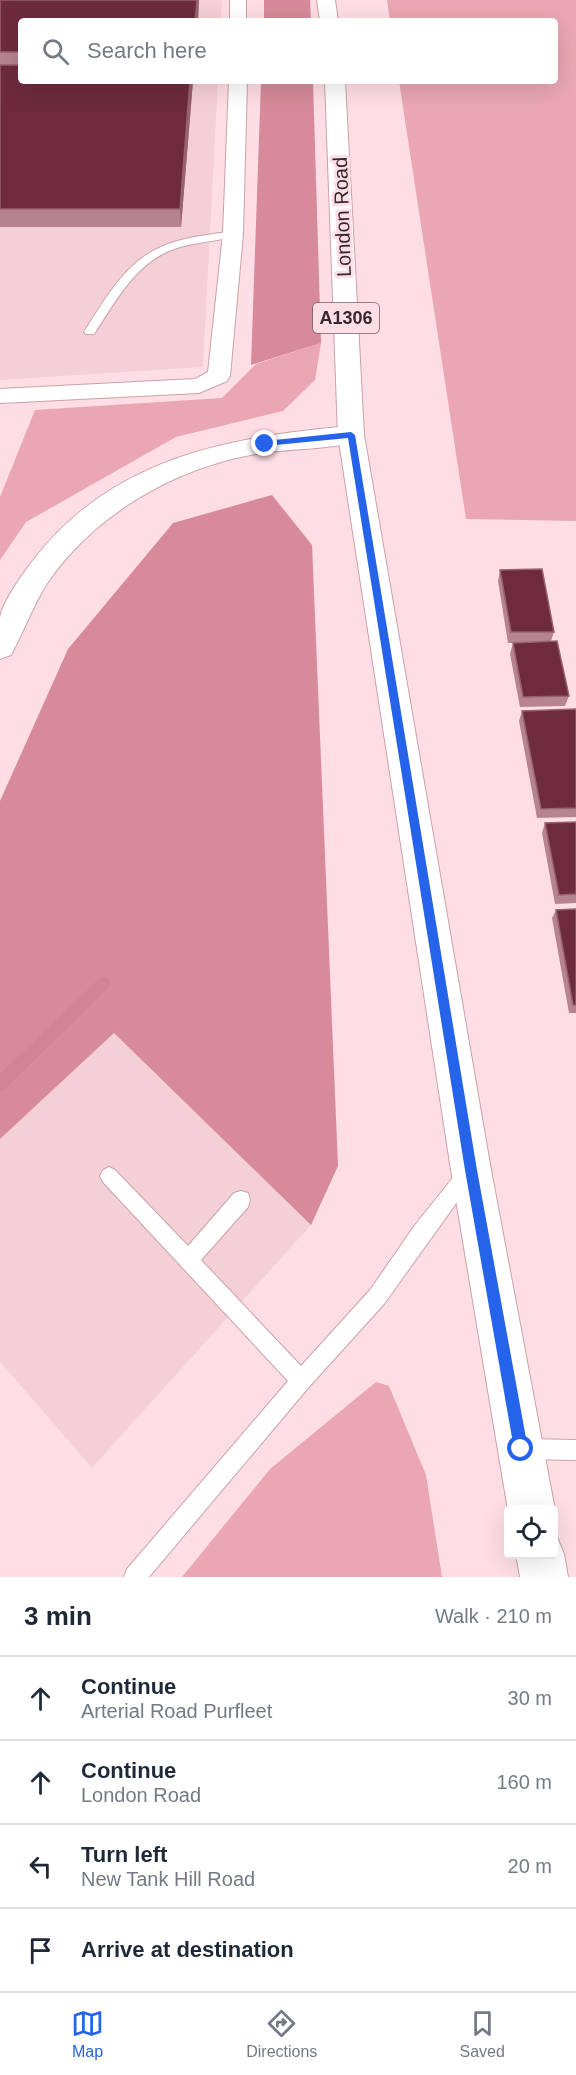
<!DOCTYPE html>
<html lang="en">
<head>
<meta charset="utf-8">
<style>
	body { margin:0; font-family:Arial,sans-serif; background:#f6f6f7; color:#1f2937 }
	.controls { position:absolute; right:18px; bottom:18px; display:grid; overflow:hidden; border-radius:6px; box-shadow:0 6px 24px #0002 }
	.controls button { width:54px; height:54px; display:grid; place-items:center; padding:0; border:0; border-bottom:2px solid #e0e1e3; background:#fff; color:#1f2937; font:30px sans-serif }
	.stop { position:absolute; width:18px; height:18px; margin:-14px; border:4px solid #2563eb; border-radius:50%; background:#fff }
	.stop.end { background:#2563eb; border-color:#fff; box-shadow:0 2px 6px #0008 }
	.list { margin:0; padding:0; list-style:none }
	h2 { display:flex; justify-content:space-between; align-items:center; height:78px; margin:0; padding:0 24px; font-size:26px }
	h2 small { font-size:20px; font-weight:400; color:#747a83 }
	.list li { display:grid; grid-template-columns:39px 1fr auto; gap:18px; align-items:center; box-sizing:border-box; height:84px; padding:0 24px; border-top:2px solid #e0e1e3 }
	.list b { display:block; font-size:22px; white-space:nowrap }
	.list p { margin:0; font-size:20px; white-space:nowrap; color:#747a83 }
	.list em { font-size:20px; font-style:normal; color:#747a83 }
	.icon { flex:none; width:33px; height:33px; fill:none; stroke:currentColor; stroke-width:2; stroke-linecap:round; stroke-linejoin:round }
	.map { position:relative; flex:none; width:576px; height:1577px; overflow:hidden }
	.search { position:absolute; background:#fff; box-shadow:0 6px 24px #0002; left:18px; right:18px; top:18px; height:66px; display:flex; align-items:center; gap:15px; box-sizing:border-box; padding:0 21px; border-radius:6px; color:#747a83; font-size:22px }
	.sheet { height:414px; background:#fff }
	nav { display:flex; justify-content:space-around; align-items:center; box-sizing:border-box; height:84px; border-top:2px solid #e0e1e3; background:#fff; font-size:16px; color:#747a83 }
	nav a { display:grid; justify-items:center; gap:3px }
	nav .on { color:#2563eb }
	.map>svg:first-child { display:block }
	.built { fill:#f5cfd6 }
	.green { fill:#eaa6b4 }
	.forest { fill:#d78a9b }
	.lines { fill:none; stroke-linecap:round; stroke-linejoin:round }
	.stream { fill:#d08495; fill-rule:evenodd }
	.lane-casing { stroke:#c8a2a9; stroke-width:2 }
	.street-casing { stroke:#c8a2a9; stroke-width:2 }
	.secondary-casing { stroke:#c8a2a9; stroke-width:2 }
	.primary-casing { stroke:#c8a2a9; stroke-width:2 }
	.lane { fill:#fff; fill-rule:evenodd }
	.street { fill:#fff; fill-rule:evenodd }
	.secondary { fill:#fff; fill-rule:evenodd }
	.primary { fill:#fff; fill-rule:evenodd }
	.wall { fill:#b68490 }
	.shaded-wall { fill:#98616f }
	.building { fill:#6d2b3d; stroke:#98616f; stroke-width:1.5 }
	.route { fill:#2563eb }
	.labels { text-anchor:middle; stroke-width:6; stroke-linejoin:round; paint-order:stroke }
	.shield { fill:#fedee4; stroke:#735f63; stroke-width:1.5 }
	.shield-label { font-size:18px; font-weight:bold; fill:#38292c }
	.street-label { font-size:20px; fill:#38292c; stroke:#fedee4 }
</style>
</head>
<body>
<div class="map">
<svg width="576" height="1577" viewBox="0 0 576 1577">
	<rect width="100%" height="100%" fill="#fedee4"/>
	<path class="built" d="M 0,0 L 222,0 L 221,21 L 21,21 L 21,81 L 218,81 L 203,367 L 0,380 Z
		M 114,1033 L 311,1225 L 92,1468 L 0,1362 L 0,1139 Z"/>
	<path class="green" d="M 387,0 L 576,0 L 576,521 L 466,519 L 399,81 L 555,81 L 555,21 L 390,21 Z
		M 321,343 L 315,380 L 283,411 L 176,437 L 26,522 L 0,560 L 0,497 L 35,410 L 222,398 L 256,364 Z
		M 376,1382 L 389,1386 L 426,1475 L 442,1577 L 182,1577 L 270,1469 Z"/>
	<path class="forest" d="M 264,0 L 310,0 L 311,21 L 264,21 Z
		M 261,81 L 313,81 L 321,343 L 251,365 Z
		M 272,495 L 312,545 L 338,1166 L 311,1225 L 114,1033 L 0,1139 L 0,801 L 68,649 L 173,523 Z"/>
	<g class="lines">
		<path class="stream" d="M 104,977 L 109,979 L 111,983 L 109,987 L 5,1089 L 0,1091 L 0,1074 L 99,979 Z"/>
		<g class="lane-casing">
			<path id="lane" d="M 233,231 L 237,232 L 237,236 C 217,241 196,242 177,248 C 136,261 116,301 94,334 L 86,334 L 84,332 C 104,301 125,262 161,247 C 183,237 209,235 233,231 Z
				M 109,1167 L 115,1170 L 188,1246 L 234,1193 L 241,1191 L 248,1193 L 250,1200 L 248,1207 L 201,1260 L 301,1366 L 370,1290 L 415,1225 L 459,1170 L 466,1168 L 473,1170 L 475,1177 L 384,1304 L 308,1388 L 149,1577 L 124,1577 L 127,1569 L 288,1381 L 103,1182 L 100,1176 L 103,1170 Z
				M 525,1439 L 576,1440 L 576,1460 L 525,1459 L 518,1456 L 515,1449 L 518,1442 Z"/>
		</g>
		<g class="street-casing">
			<path id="street" d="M 230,0 L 246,0 L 246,21 L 230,21 Z
				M 229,81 L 247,81 L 243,234 L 230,376 L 227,381 L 199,393 L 0,403 L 0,389 L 195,379 L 208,372 L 223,234 Z"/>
		</g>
		<g class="secondary-casing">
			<path id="secondary" d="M 351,426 L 360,429 L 364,435 L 360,441 C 327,450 290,448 256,454 C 175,468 95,514 48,582 C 33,605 24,631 11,655 L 0,659 C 0,645 0,631 0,618 C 2,603 22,575 31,563 C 111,457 228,437 351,426 Z"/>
		</g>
		<g class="primary-casing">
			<path id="primary" d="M 317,0 L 335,0 L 338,21 L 320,21 Z
				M 325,81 L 345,81 L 364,435 L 491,1170 L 555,1510 L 554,1515 L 554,1510 L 508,1510 L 451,1170 L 338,435 Z
				M 554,1536 L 557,1537 L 564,1554 L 568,1577 L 520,1577 L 516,1554 L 554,1554 Z"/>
		</g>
		<use href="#lane" class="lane"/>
		<use href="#street" class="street"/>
		<use href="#secondary" class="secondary"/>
		<use href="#primary" class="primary"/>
	</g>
	<path class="wall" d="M 0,0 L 199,0 L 198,21 L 21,21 L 21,81 L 193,81 L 181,227 L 0,227 Z
		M 500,570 L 554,632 L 551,641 L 569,696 L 565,706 L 520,707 L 510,654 L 513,643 L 508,643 L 498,581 Z
		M 576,709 L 576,817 L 537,818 L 519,721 L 522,711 Z
		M 576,822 L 576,903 L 555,904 L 542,833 L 545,823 Z
		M 576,909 L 576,1013 L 569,1013 L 552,918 L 556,910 Z"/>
	<path class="shaded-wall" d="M 197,0 L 199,0 L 198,21 L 195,21 Z
		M 190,81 L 193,81 L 181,227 L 180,209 Z"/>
	<path class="building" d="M 0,0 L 197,0 L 195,21 L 21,21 L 21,52 L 0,52 Z
		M 0,65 L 21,65 L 21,81 L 190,81 L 180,209 L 0,209 Z
		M 542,569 L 554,632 L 511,632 L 500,570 Z
		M 557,641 L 569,696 L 523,697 L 513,643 Z
		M 576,709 L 576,808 L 541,809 L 522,711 Z
		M 576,822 L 576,894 L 559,895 L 545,823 Z
		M 576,909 L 576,1005 L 573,1005 L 556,910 Z"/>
	<path class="route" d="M 351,432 L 355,435 L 477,1170 L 528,1449 L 526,1454 L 521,1456 L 516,1454 L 514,1449 L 465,1170 L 348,438 L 265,446 L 261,444 L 265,441 Z"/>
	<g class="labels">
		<rect class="shield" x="313" y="303" width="66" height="30" rx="4.5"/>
		<g class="shield-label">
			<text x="346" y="324">A1306</text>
		</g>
		<g class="street-label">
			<text transform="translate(342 217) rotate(-92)" y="7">London Road</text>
		</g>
	</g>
</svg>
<div class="controls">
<button><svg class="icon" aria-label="locate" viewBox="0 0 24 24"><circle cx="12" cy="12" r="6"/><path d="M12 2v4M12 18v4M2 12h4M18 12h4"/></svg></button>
</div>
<div class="stop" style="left:521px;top:1449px"></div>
<div class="stop end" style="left:265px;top:444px"></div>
<div class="search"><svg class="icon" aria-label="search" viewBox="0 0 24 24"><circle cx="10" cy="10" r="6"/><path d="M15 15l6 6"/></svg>Search here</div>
</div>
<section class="sheet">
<h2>3 min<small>Walk · 210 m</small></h2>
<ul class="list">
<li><svg class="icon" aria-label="ahead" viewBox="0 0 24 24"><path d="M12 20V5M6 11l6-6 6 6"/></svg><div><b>Continue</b><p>Arterial Road Purfleet</p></div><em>30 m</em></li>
<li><svg class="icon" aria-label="ahead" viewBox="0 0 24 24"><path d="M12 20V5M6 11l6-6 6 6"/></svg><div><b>Continue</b><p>London Road</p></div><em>160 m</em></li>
<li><svg class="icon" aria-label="left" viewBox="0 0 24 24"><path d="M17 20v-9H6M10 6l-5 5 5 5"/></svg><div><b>Turn left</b><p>New Tank Hill Road</p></div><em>20 m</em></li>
<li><svg class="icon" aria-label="arrive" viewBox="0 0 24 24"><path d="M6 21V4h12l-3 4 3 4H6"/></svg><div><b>Arrive at destination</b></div></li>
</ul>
</section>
<nav>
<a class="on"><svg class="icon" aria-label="map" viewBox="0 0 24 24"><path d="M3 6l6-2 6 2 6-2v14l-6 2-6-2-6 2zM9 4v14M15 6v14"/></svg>Map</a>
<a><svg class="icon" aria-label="directions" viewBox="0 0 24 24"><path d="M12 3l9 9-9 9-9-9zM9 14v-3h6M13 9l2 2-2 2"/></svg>Directions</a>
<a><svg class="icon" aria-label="saved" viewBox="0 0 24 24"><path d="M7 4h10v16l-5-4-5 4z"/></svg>Saved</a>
</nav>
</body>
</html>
